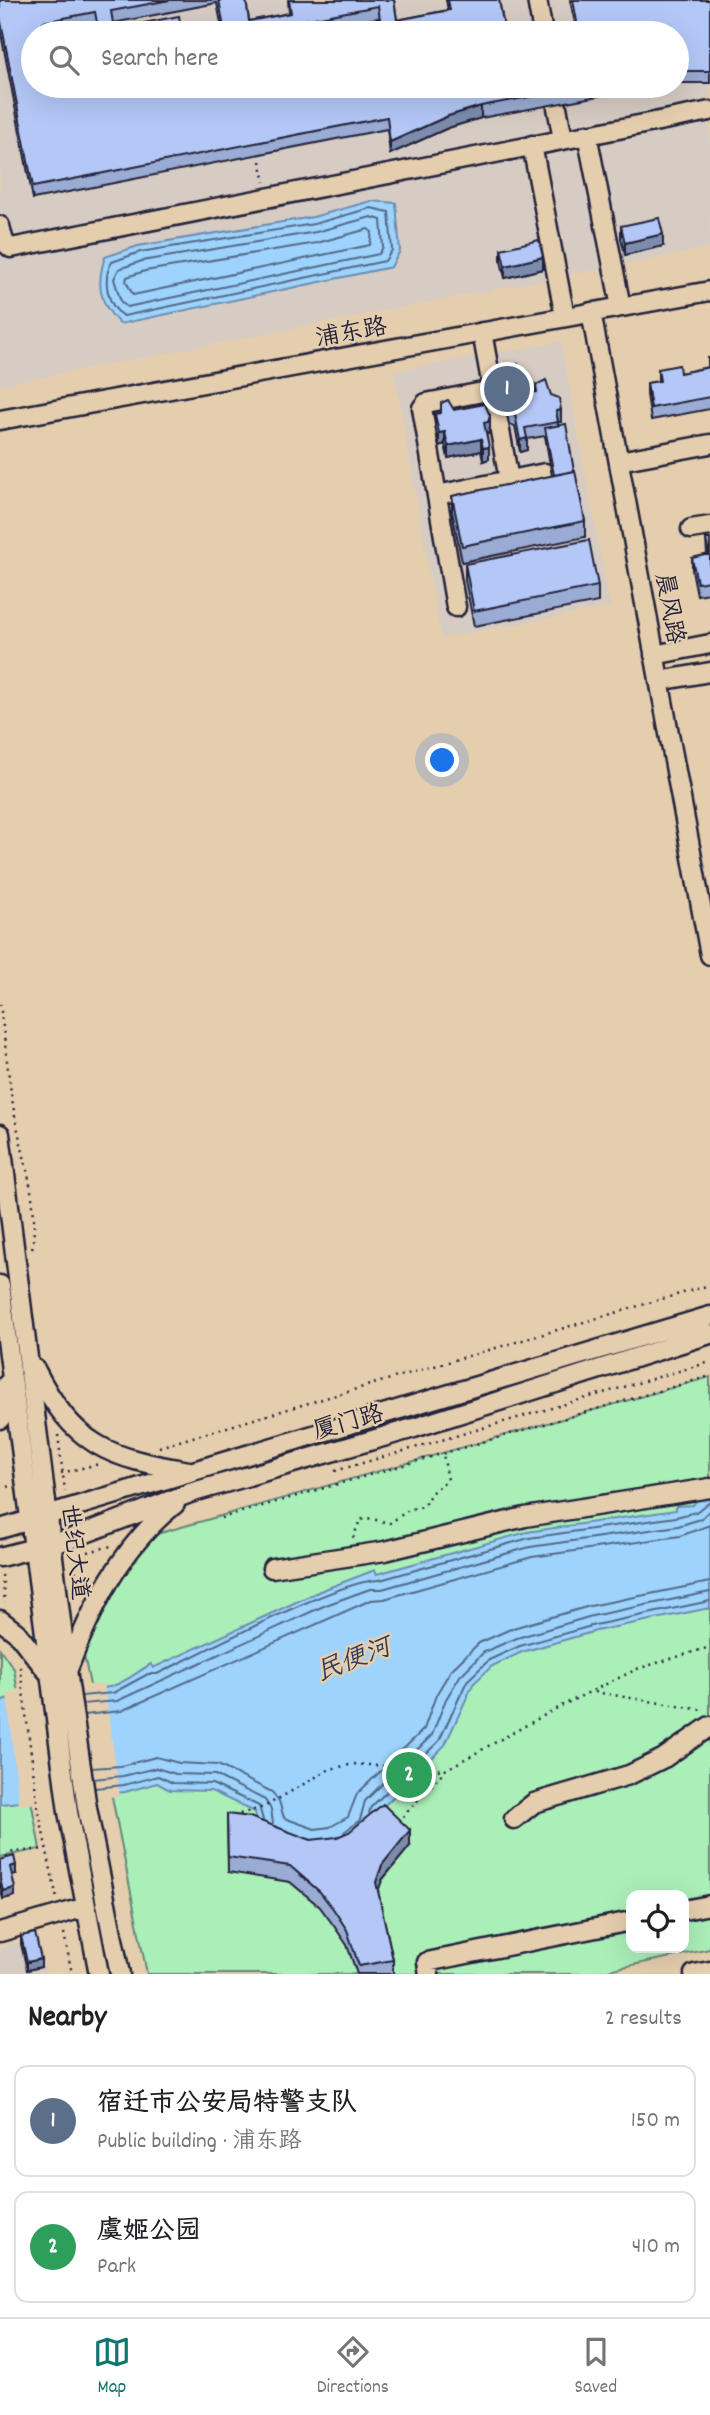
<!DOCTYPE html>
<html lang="en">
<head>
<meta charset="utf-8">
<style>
	body { margin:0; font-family:Dekko,"LXGW WenKai TC",sans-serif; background:#f2f2f2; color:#202124 }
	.controls { position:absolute; right:21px; bottom:21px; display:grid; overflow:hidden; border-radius:14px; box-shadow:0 7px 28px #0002 }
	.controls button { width:63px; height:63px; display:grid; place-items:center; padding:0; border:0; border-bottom:2px solid #e0e0e0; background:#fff; color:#202124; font:35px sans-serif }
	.you { position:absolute; left:443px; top:761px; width:24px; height:24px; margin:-18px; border:5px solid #fff; border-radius:50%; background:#1a73e8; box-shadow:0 0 0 10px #1a73e833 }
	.badge { display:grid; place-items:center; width:46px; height:46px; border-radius:50%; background:#0f766e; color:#fff; font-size:23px; font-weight:700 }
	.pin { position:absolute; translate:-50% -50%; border:4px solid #fff; box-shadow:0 2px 7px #0006 }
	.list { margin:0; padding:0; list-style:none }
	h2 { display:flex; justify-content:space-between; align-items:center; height:91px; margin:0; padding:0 28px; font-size:30px }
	h2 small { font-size:23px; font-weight:400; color:#757577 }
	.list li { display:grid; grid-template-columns:46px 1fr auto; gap:21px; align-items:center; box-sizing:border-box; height:112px; margin:0 14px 14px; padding:0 14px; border:2px solid #e0e0e0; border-radius:14px }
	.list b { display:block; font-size:26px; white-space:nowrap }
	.list p { margin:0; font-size:23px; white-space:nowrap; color:#757577 }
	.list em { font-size:23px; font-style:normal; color:#757577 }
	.icon { flex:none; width:38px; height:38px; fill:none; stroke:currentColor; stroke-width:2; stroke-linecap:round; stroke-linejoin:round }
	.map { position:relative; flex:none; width:710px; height:1974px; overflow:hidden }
	.search { position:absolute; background:#fff; box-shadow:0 7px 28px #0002; left:21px; right:21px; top:21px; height:77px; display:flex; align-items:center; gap:18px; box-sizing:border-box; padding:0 24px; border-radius:38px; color:#757577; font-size:26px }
	.sheet { height:343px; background:#fff }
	nav { display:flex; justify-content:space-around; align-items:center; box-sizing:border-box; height:98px; border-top:2px solid #e0e0e0; background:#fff; font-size:19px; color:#757577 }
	nav a { display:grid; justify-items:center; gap:4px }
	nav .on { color:#0f766e }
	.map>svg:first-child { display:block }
	.built { fill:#d6ccc4; fill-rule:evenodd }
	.green { fill:#aaeeb8; stroke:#66887a; stroke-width:2; fill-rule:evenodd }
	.water { fill:#9dd3fc; stroke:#6c8caf; stroke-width:2 }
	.pier { fill:#e5ceae }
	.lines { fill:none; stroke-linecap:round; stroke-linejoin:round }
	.shore { stroke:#536988; stroke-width:2 }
	.minor-casing { stroke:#22223b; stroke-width:23 }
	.path { stroke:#22223b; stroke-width:2.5; stroke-dasharray:2 5; stroke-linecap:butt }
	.minor { stroke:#e5ceae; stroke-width:18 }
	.wall { fill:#9aacd4; stroke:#22223b; stroke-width:2 }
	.shaded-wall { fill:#7d8cad; stroke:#22223b; stroke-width:2 }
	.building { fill:#b3c8f7; stroke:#22223b; stroke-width:2 }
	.labels { text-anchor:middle; stroke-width:5; stroke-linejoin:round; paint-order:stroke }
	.street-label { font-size:24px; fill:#22223b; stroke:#e5ceae }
	.water-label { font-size:26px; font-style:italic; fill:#343d58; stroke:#e5ceae }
</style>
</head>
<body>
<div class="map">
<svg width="710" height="1974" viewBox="0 0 710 1974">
	<rect width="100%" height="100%" fill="#e5ceae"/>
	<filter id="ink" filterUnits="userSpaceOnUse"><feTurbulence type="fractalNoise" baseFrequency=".0143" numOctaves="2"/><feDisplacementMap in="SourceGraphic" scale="14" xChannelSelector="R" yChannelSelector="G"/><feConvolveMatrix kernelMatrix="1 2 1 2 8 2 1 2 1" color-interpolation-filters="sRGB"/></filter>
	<g filter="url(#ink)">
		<path class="built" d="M 0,0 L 710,0 L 710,248 L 0,385 ZM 33,33 L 677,33 L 677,86 L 33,86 Z
			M 561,342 L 610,607 L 441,638 L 394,371 Z
			M 38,1937 L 45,1974 L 0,1974 L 0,1948 Z"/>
		<path class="green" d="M 710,1377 L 710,1949 L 589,1974 L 147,1974 L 84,1655 L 124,1571 L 157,1534 ZM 631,1895 L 684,1895 L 684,1948 L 631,1948 Z
			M 0,1649 L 14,1669 L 18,1693 L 0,1702 Z
			M 31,1800 L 40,1849 L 0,1857 L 0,1804 Z"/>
		<path class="water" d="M 371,201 L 396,203 L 400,251 L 391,267 L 120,324 C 99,304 96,284 105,257 L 138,246 L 313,217 Z
			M 710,1494 L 710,1608 L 596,1631 L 522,1652 L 492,1666 L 473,1684 L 445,1745 L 337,1853 L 257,1824 L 255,1812 L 211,1791 L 170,1790 L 157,1783 L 125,1792 L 0,1804 L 0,1702 C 34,1685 72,1694 109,1687 C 126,1683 138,1671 151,1664 L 153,1668 L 320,1591 L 375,1570 L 377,1574 L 527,1532 L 676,1510 L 676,1506 L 693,1505 L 700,1496 Z"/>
		<path class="pier" d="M 104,1684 L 120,1796 L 19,1805 L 7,1695 L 17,1689 Z"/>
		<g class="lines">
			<path class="shore" d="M 371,208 L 389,212 L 392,250 L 385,261 L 124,316 C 107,307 102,278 112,262 L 140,252 L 314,224 Z
				M 371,217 L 381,220 L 383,247 L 379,254 L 127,307 L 121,302 L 114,279 L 119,269 L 142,261 L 316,232 Z
				M 368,229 L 372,232 L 370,245 L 133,295 L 126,281 L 127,277 L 145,271 L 317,243 Z
				M 81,1696 L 113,1693 L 148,1674 L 157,1674 C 199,1654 342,1578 380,1580 L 529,1538 L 676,1517 L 696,1512 L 710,1501
				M 82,1704 L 117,1701 L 326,1605 L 370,1589 L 382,1589 L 530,1547 L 678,1526 L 701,1519 L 710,1510
				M 84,1715 L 121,1711 L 371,1600 L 384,1599 L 532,1557 L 680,1536 L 710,1525
				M 92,1768 L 121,1766 L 156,1757 L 179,1763 L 218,1765 L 272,1792 L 279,1801 L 284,1818 L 315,1829 L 330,1827 L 348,1817 L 357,1794 L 424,1729 L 436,1695 L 451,1670 L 479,1643 L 513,1628 L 590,1606 L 710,1582
				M 93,1779 L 123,1776 L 156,1768 L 176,1774 L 215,1775 L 265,1800 L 271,1809 L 273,1823
				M 95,1788 L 124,1785 L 158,1776 L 173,1783 L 212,1784 L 259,1806 L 263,1820
				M 369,1813 L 371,1807 L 439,1741 L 467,1681 L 489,1660 L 520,1646 L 595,1625 L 710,1601
				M 344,1832 L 360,1820 L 365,1801 L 432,1735 L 446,1699 L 460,1676 L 484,1652 L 517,1638 L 592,1616 L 710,1592"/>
			<g class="minor-casing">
				<path id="minor" d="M 537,0 L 543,33
					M 553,86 L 563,139
					M 587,134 L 621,307
					M 532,145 L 565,317
					M 0,226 L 4,242 L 11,248 L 710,111
					M 591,312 L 710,955
					M 482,332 L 509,480
					M 0,420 L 710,291
					M 619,461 L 710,444
					M 437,495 L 545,473
					M 691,529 L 710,526
					M 456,607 L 422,408 L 426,403 L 493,390
					M 654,655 L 710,644
					M 659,681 L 710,672
					M 0,1134 L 69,1685 L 87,1808 L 120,1974
					M 0,1285 L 68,1812 L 99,1974
					M 35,1369 C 74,1446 108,1458 189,1471
					M 0,1419 L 7,1384
					M 0,1529 L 710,1316
					M 0,1557 L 70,1539 L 190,1493 L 414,1428 L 710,1334
					M 272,1568 L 385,1551 L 525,1517 L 710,1488
					M 0,1620 L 17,1633 L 47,1671
					M 68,1669 C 92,1606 121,1547 175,1504
					M 514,1819 L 534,1803 L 629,1775 L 664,1758 L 710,1726
					M 684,1910 L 710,1905
					M 0,1932 L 86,1907
					M 429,1974 L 427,1962 L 631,1921
					M 694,1974 L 710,1971"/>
			</g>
			<path class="path" d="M 260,161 L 265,182
				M 0,1004 C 5,1040 8,1076 14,1111 C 22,1156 40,1202 32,1249
				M 58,1435 L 65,1491
				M 159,1447 L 710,1285
				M 335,1471 L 710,1362
				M 61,1473 L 99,1464
				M 0,1488 L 11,1486
				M 221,1518 L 710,1376
				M 353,1538 L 360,1520 L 367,1518 L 390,1523 L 410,1509 L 423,1507 L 431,1493 L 448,1480 L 443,1454
				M 88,1552 L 111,1546
				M 73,1557 L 80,1598
				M 2,1575 L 5,1603
				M 20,1667 L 38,1808 L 57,1899
				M 595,1692 L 702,1710
				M 233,1816 L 264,1807 L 330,1769 L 354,1764 L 445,1770 L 563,1705 L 637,1669 L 710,1647
				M 398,1822 L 445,1770
				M 0,1861 L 13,1852 L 46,1849
				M 64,1933 L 72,1974"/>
			<use href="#minor" class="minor"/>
		</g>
		<path class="wall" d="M 0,0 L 246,0 L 249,21 L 289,13 L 288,0 L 394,0 L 397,20 L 448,10 L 446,0 L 499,0 L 505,33 L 378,19 L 378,18 L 300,33 L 196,33 L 222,28 L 217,3 L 113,23 L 114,29 L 182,33 L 97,33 L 95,24 L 49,33 L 33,33 L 56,90 L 78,86 L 652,86 L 481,118 L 448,128 L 390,154 L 387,129 L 33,199 L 0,29 Z
			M 570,0 L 710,0 L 710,83 L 677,83 L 677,33 L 577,33 Z
			M 621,226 L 663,246 L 625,255 L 621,238 Z
			M 501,249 L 543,269 L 505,278 L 501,261 Z
			M 708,358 L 710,358 L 710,409 L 651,420 L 647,395 L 647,383 L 658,381 L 658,369 L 680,373 L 708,367 Z
			M 502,367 L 520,375 L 520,379 L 503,382 Z
			M 536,385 L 561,422 L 558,422 L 558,425 L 574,471 L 585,521 L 585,537 L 462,562 L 452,511 L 452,496 L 552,476 L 545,436 L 527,439 L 527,450 L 520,452 L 515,426 L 509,424 L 506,410 L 506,398 L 536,392 Z
			M 454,410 L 490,428 L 488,434 L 486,434 L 489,459 L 483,461 L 481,451 L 448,458 L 445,444 L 439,446 L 435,426 L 435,414 Z
			M 706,539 L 710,539 L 710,593 L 697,595 L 692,570 L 692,558 L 707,555 Z
			M 465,564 L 598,586 L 598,602 L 474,626 L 465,580 Z
			M 227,1814 L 311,1840 L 410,1846 L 382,1880 L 378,1891 L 393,1960 L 393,1974 L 357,1974 L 347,1945 L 334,1926 L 320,1907 L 290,1882 L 228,1872 Z
			M 0,1860 L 16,1874 L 12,1875 L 15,1896 L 3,1899 L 0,1887 Z
			M 21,1936 L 41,1967 L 27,1970 L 21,1944 Z"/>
		<path class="shaded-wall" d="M 481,106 L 481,118 L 448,128 L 390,154 L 390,142 L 448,116 Z
			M 663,234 L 663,246 L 625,255 L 625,243 Z
			M 543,257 L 543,269 L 505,278 L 505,266 Z
			M 561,410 L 561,422 L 558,422 L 556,411 Z
			M 490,416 L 490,428 L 488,434 L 484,435 L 484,423 Z
			M 445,432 L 445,444 L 439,446 L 439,433 Z
			M 527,438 L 527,450 L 520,452 L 520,440 Z
			M 481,439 L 481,451 L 448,458 L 448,446 Z
			M 489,447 L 489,459 L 483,461 L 483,448 Z
			M 410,1830 L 410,1846 L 382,1880 L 376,1897 L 376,1882 L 382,1865 Z
			M 16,1865 L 16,1874 L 10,1875 L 10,1867 Z
			M 15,1888 L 15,1896 L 3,1899 L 3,1891 Z
			M 41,1959 L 41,1967 L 27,1970 L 27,1962 Z"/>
		<path class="building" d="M 0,0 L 170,0 L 111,11 L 114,29 L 179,16 L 182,33 L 99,33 L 95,12 L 43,22 L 45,33 L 33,33 L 33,86 L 55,86 L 56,90 L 78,86 L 588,86 L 481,106 L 448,116 L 390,142 L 387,117 L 33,187 L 0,17 Z
			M 219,0 L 246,0 L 249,21 L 291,13 L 289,0 L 394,0 L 397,20 L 450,10 L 448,0 L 499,0 L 505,33 L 304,33 L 380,19 L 378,6 L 252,30 L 252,33 L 196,33 L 224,28 Z
			M 573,0 L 710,0 L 710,71 L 677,71 L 677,33 L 579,33 Z
			M 659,218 L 663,234 L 625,243 L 621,226 Z
			M 539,240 L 543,257 L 505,266 L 501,249 Z
			M 708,358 L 710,358 L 710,397 L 651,408 L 647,383 L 660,381 L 658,369 L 679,365 L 680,373 L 710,367 Z
			M 518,364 L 520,375 L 503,377 L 502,367 Z
			M 546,380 L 551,395 L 559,398 L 561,410 L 556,411 L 558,422 L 525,428 L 527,438 L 520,440 L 515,414 L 509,412 L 506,398 L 537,392 L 536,385 Z
			M 448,400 L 454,410 L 485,404 L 490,416 L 488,422 L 484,423 L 489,447 L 483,448 L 481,439 L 448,446 L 445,432 L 439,433 L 435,414 L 441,413 L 441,403 Z
			M 566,424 L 574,471 L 554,475 L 545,428 Z
			M 575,471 L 585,521 L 462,546 L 452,496 Z
			M 706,539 L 710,539 L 710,581 L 697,583 L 692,558 L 709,554 Z
			M 589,540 L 598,586 L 474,611 L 465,564 Z
			M 383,1804 L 410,1830 L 382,1865 L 376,1882 L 393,1960 L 359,1966 L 347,1930 L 334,1910 L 320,1892 L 290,1866 L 228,1857 L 227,1814 L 250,1817 L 311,1840 L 337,1837 L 349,1832 Z
			M 14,1856 L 16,1865 L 10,1867 L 15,1888 L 3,1891 L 0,1879 L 0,1860 Z
			M 35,1933 L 41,1959 L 27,1962 L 21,1936 Z"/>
	</g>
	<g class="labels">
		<g class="street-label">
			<text transform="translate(351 331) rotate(-10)" y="8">浦东路</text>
			<text transform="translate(671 608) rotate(80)" y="8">晨风路</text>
			<text transform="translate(348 1421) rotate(-16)" y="8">厦门路</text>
			<text transform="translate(76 1552) rotate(83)" y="8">世纪大道</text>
		</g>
		<g class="water-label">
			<text transform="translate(353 1658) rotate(-21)" y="9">民便河</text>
		</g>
	</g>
</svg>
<div class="controls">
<button><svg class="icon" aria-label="locate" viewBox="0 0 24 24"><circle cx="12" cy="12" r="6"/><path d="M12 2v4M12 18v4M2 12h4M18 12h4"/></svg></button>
</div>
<div class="you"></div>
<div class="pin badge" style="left:507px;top:389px;background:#5c6f8a">1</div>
<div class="pin badge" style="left:409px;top:1775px;background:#2e9e5b">2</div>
<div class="search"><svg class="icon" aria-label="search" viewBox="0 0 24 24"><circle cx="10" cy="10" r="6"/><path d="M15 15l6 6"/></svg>Search here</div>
</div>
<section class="sheet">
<h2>Nearby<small>2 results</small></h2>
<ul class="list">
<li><span class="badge" style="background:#5c6f8a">1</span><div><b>宿迁市公安局特警支队</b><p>Public building · 浦东路</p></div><em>150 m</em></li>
<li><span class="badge" style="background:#2e9e5b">2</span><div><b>虞姬公园</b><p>Park</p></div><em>410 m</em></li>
</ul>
</section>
<nav>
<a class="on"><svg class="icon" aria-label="map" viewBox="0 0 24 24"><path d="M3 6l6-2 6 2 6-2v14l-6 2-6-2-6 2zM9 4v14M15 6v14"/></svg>Map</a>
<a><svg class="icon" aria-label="directions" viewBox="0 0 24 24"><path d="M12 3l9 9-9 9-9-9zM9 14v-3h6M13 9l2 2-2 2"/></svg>Directions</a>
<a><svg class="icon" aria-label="saved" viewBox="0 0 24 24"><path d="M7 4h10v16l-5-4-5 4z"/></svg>Saved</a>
</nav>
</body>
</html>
